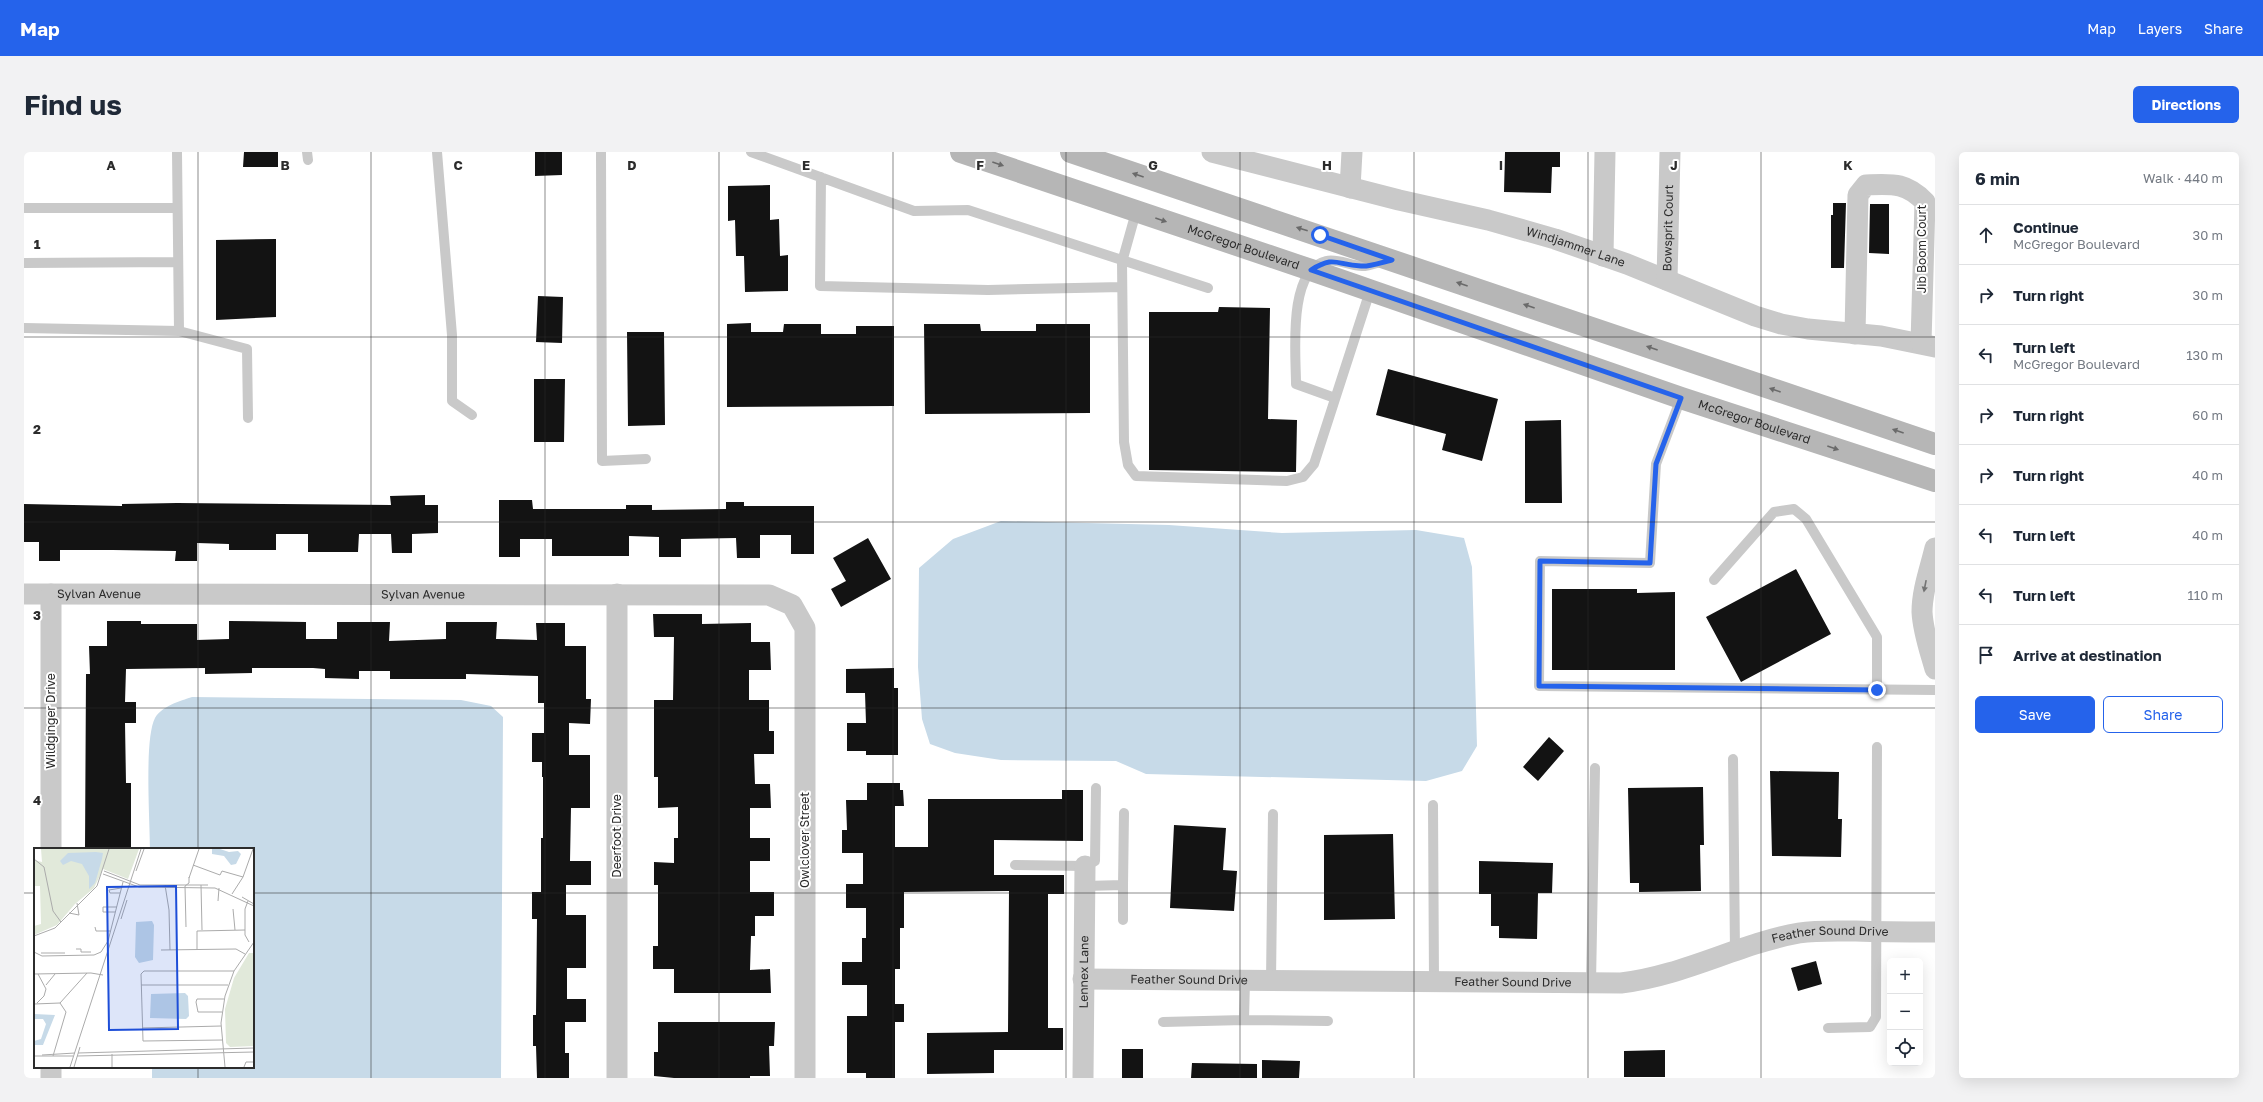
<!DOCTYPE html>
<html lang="en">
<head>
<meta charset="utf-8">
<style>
	body { margin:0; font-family:"Golos Text",sans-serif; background:#f2f2f3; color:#1f2937 }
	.controls { position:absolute; right:12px; bottom:12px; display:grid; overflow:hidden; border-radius:6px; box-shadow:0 4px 16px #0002 }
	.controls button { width:36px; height:36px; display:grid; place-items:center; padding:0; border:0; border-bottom:1px solid #e0e1e3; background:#fff; color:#1f2937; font:20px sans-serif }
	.stop { position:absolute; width:12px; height:12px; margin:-9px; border:3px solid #2563eb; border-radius:50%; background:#fff }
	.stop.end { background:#2563eb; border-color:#fff; box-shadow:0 1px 4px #0008 }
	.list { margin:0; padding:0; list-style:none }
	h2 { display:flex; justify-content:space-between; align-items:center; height:52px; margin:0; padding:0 16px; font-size:17px }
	h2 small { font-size:13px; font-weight:400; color:#747a83 }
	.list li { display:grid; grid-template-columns:26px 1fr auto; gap:12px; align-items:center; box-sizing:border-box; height:60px; padding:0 16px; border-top:1px solid #e0e1e3 }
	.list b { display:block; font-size:15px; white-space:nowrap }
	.list p { margin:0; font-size:13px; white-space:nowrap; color:#747a83 }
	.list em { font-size:13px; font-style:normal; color:#747a83 }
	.actions { display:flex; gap:8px; padding:12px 16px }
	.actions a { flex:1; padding:9px 0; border:1px solid #2563eb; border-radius:6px; text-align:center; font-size:14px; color:#2563eb }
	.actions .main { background:#2563eb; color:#fff }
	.icon { flex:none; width:22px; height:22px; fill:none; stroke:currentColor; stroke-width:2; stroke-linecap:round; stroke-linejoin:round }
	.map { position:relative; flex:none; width:1911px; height:926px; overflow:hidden; border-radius:6px }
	header { display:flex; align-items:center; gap:24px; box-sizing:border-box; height:56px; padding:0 20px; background:#2563eb; color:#fff }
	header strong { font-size:19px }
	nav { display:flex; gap:22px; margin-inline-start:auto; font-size:14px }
	.intro { display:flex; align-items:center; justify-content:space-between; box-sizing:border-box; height:96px; padding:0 24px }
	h1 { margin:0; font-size:28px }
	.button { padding:10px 18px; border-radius:6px; background:#2563eb; color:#fff; font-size:14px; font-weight:700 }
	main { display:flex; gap:24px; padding:0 24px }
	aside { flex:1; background:#fff; border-radius:6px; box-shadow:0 4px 16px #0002 }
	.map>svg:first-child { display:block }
	.water { fill:#c7dae8 }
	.building { fill:#131313 }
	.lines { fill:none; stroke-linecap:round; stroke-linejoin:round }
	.service { stroke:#c9c9c9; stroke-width:10 }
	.minor { stroke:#c9c9c9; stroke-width:21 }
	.secondary { stroke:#b6b6b6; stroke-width:22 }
	.oneway { fill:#6a6a6a }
	.oneway2 { fill:#737373 }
	.route { stroke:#2563eb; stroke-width:5 }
	.grid { fill:none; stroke:#2c2c2c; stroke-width:1; stroke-opacity:0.55 }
	.labels { text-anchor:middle; stroke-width:4; stroke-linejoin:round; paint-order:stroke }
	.street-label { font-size:12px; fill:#2c2c2c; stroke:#fff }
	.inset-road { fill:none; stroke:#ababab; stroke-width:1 }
	.view { fill:#1d4ed8; fill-opacity:0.15; stroke:#1d4ed8; stroke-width:2 }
	.inset-edge { fill:none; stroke:#2c2c2c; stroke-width:2 }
	.grid-label { font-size:13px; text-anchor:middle; font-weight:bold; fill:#2c2c2c; stroke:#fff; stroke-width:4; stroke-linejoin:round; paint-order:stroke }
</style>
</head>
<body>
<header>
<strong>Map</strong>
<nav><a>Map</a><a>Layers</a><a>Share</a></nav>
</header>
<div class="intro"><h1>Find us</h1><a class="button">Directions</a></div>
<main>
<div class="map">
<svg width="1911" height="926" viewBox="0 0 1911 926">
	<rect width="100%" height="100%" fill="#fff"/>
	<path class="water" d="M 977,369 L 1145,373 L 1258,381 L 1392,378 L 1440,386 L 1448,415 L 1453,594 L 1438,619 L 1402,629 L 1122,622 L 1092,609 L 977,608 L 931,601 L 906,592 L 898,567 L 894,515 L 895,416 L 929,387 Z
		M 168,545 L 437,548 L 467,554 L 479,565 L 477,926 L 128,926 L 128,915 L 229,915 L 229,697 L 126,697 C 126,669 120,587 131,566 C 138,554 156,549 168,545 Z"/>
	<path class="building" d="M 220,0 L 254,0 L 254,15 L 219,15 Z
		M 511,0 L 538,0 L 538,23 L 511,24 Z
		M 1481,0 L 1536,0 L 1536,15 L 1528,15 L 1527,41 L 1480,40 Z
		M 746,33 L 746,68 L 755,67 L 756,104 L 764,103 L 764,139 L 721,140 L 720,104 L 712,104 L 711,68 L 704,69 L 704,34 Z
		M 1809,51 L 1822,51 L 1820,116 L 1807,116 L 1807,63 L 1809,63 Z
		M 1846,52 L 1865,52 L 1865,102 L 1845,101 Z
		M 252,87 L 252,165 L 192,168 L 192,88 Z
		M 514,144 L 539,145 L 538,191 L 512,190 Z
		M 1195,155 L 1246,156 L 1244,267 L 1273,268 L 1272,320 L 1125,318 L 1125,160 L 1194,160 Z
		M 727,171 L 727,180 L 759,180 L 760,172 L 797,172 L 797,182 L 832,182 L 832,174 L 870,174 L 870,254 L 703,255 L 703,172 Z
		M 900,172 L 956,172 L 957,179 L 1012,179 L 1012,172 L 1066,172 L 1066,261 L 901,262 Z
		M 603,180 L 640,180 L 641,273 L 604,274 Z
		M 1364,217 L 1474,247 L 1458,309 L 1418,298 L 1422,282 L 1352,263 Z
		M 510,227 L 541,227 L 540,290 L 510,290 Z
		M 1537,268 L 1538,351 L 1501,351 L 1501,269 Z
		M 401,343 L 401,353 L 414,353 L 414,381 L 388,382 L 388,401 L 368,401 L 367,382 L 335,382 L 334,400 L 284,400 L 284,382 L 252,382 L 252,398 L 205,398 L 205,392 L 173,391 L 173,409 L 151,409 L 152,399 L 89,398 L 36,398 L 36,409 L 15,409 L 15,390 L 0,390 L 0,352 L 98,354 L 98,352 L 153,351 L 367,353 L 366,344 Z
		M 475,348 L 508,348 L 509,357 L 602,357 L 602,353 L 628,353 L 628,358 L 702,357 L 702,350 L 720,350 L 720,354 L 790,354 L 790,402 L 767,402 L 767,383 L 736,383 L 736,406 L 713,406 L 712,386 L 657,387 L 657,405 L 635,405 L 635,385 L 605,384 L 605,404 L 528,404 L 528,387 L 496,387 L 496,405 L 475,405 Z
		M 844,386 L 867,427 L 817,455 L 807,437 L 822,429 L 809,406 Z
		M 1772,417 L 1807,482 L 1717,530 L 1682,465 Z
		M 1528,437 L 1613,437 L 1613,441 L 1651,440 L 1651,518 L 1528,518 Z
		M 629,462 L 678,462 L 678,472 L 727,471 L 727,490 L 746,490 L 747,518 L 725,518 L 725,548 L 745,548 L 745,579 L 750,579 L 750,602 L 730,602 L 731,632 L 746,632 L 747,656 L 726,656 L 726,686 L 746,686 L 746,709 L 726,709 L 726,740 L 750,740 L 750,764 L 731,764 L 731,784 L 727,784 L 726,818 L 746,817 L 747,841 L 650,841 L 650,817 L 629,817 L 629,794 L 634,794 L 634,733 L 630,733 L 630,710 L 650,711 L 650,686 L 654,686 L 654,655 L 634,656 L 634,625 L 630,625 L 630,548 L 649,548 L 650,485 L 630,485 Z
		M 83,469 L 117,469 L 117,472 L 173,472 L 173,488 L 205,487 L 205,469 L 282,470 L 282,487 L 313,487 L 313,470 L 366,470 L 365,489 L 422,487 L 422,470 L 473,470 L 472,487 L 513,488 L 512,471 L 541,471 L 541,494 L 562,494 L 562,547 L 567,547 L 566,572 L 545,571 L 545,603 L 566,603 L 566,656 L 547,656 L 546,709 L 567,709 L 567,733 L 542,733 L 542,763 L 562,763 L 562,816 L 543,816 L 543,847 L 562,847 L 562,870 L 541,870 L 541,901 L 545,901 L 545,926 L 513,926 L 512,894 L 509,894 L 509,863 L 512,863 L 513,767 L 508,767 L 508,740 L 517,740 L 517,686 L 519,686 L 519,625 L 518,625 L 518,610 L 508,610 L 508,581 L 520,581 L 520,551 L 514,551 L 514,524 L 442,522 L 442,527 L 366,527 L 366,519 L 335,519 L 335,527 L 301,526 L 301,517 L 289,516 L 228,516 L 228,521 L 181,522 L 181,516 L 102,517 L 101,550 L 112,550 L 112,571 L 101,571 L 102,631 L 107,631 L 107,697 L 61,697 L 62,522 L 66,522 L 65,494 L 83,494 Z
		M 870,516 L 870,536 L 874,536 L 874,603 L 842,603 L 842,599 L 823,599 L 823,571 L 842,571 L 841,541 L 822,541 L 822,517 Z
		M 1525,585 L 1540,599 L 1514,629 L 1499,615 Z
		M 1746,619 L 1815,620 L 1814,667 L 1818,667 L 1817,705 L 1748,704 Z
		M 843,631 L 876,631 L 876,638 L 879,638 L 880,654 L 871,654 L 871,695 L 904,695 L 904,647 L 1038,647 L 1038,638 L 1059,638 L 1059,689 L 970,688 L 970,723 L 1040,723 L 1040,742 L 1024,742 L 1024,876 L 1039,876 L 1039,898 L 970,898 L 970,921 L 903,922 L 903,881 L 984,880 L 985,739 L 880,740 L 880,776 L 876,776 L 876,817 L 871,817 L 871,852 L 880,852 L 880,870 L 871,870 L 871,926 L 842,926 L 842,921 L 823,921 L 823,864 L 843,864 L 843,833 L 818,833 L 818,810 L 838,810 L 838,786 L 842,786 L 842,756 L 822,756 L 822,732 L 839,732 L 839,701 L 818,701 L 818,678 L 823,678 L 822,648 L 843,648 Z
		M 1679,635 L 1680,693 L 1676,693 L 1677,739 L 1615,740 L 1615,731 L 1606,731 L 1604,636 Z
		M 1150,673 L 1202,676 L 1199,718 L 1213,719 L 1210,759 L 1146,756 Z
		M 1369,682 L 1371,767 L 1300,768 L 1300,683 Z
		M 1455,709 L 1529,711 L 1528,741 L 1514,741 L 1513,787 L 1475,786 L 1475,774 L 1467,774 L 1467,742 L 1455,742 Z
		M 1792,809 L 1798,832 L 1774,839 L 1767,816 Z
		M 634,870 L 751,870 L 750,894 L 745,894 L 746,924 L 726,924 L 726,926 L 650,926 L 630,924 L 630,900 L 634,900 Z
		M 1098,897 L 1119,897 L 1119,926 L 1098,926 Z
		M 1641,898 L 1641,925 L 1600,925 L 1600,899 Z
		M 1238,908 L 1276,909 L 1275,926 L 1238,926 Z
		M 1168,911 L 1233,912 L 1233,926 L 1167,926 Z"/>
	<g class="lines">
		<path class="service" d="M 153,0 L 155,179 L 223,197 L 224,266
			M 283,0 L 284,8
			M 413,0 L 428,183 L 428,249 L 448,263
			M 577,0 L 578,309 L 622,307
			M 727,0 L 890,59 L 944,58 L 1184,136
			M 797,25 L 796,134 L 964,138 L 1098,135
			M 0,56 L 153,56
			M 1112,60 L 1098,110 L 1100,290 L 1104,313 L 1112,324 L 1263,329 L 1279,325 L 1290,312 L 1346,139
			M 0,111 L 153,110
			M 0,176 L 155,179
			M 1311,246 L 1272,232 C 1272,203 1263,118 1302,109 C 1314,106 1326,114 1338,114 C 1345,114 1352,111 1359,109
			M 1657,246 L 1632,312 L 1626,411 L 1516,409 L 1515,534 L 1911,538
			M 1690,428 L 1750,360 L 1770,357 L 1782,367 L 1853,485 L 1853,537
			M 1709,607 L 1711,800
			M 1409,653 L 1410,830
			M 991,713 L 1061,714 L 1071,709 L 1072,636
			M 1099,733 L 1099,768
			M 1061,734 L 1099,733 L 1100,661
			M 1221,829 L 1220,868 L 1304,869
			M 1247,829 L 1249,662
			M 1567,831 L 1571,616
			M 1139,870 L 1220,868
			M 1804,876 L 1846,875 L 1852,865 L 1853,595"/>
		<g class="minor">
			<path id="s1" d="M 1188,0 L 1375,48 L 1464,68 L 1531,87 L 1603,112 L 1731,164 L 1757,172 L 1784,177 L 1857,184 L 1911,195"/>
			<path d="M 1326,36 L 1328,0"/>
			<path d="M 1579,104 L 1581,0"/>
			<path id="s2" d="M 1643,128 L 1646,0"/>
			<path d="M 1831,182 L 1834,43 L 1842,33 C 1868,32 1882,30 1901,50 L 1897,191"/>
			<path d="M 1911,396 C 1906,417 1898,438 1898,460 C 1899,480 1906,499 1911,517"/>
			<path id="s3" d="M 0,442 L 745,443 L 768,453 L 781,476 L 781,926"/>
			<path d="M 27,442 L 27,697"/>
			<path d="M 593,442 L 593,926"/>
			<path id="s4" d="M 1059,827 L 1597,831 C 1659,824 1714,792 1775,781 C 1794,778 1813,779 1832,779 C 1859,780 1885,780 1911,780"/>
			<path d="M 27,915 L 27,926"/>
			<path id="s5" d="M 1059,926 L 1061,714"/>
		</g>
		<g class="secondary">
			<path id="s6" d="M 937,0 L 1287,118 L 1657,246 L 1911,329"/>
			<path d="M 1047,0 L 1911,292"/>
		</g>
	</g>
	<defs><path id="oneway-solid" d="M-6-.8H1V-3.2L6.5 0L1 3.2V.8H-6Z"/></defs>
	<g class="oneway">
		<use href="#oneway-solid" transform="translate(974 12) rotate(19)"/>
		<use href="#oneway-solid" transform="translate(1114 23) rotate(-161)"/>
		<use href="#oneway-solid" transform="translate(1137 68) rotate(19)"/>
		<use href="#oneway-solid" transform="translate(1278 77) rotate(-162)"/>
		<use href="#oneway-solid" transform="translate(1438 132) rotate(-161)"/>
		<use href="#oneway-solid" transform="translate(1505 154) rotate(-161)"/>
		<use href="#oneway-solid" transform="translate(1628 196) rotate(-161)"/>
		<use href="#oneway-solid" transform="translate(1751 238) rotate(-161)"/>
		<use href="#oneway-solid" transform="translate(1874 279) rotate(-161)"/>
		<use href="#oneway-solid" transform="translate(1809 296) rotate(19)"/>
	</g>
	<use class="oneway2" href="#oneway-solid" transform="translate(1901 434) rotate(101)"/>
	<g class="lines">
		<path class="route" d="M 1296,83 L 1368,108 C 1358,110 1346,115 1337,114 C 1312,113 1311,103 1287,118 L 1657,246 L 1632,312 L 1626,411 L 1516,409 L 1515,534 L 1853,538"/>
	</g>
	<path class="grid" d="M 174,0 L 174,697M 347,0 L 347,926M 521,0 L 521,926M 695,0 L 695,926M 869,0 L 869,926M 1042,0 L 1042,926M 1216,0 L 1216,926M 1390,0 L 1390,926M 1564,0 L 1564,926M 1737,0 L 1737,926M 0,185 L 1911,185M 0,370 L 1911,370M 0,556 L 1911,556M 0,741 L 11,741M 229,741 L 1911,741M 174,915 L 174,926"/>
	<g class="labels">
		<g class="street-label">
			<text dy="4" stroke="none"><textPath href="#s2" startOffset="52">Bowsprit Court</textPath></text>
			<text dy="4" stroke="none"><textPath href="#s6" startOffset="298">McGregor Boulevard</textPath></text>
			<text dy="4" stroke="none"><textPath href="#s1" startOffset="376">Windjammer Lane</textPath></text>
			<text transform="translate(1898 97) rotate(-90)" y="4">Jib Boom Court</text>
			<text dy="4" stroke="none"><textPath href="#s6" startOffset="838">McGregor Boulevard</textPath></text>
			<text dy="4" stroke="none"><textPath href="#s3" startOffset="75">Sylvan Avenue</textPath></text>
			<text dy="4" stroke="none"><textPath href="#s3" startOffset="399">Sylvan Avenue</textPath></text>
			<text transform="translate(27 569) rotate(-90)" y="4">Wildginger Drive</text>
			<text transform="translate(593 684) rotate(-90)" y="4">Deerfoot Drive</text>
			<text transform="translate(781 688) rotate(-90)" y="4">Owlclover Street</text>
			<text dy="4" stroke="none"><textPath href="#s4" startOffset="754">Feather Sound Drive</textPath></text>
			<text dy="4" stroke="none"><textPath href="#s5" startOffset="106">Lennex Lane</textPath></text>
			<text dy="4" stroke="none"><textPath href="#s4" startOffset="106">Feather Sound Drive</textPath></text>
			<text dy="4" stroke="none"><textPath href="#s4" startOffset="430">Feather Sound Drive</textPath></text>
		</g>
	</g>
	<g transform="translate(10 696)">
		<rect width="220" height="220" fill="#fff"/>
		<path d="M 7,1 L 105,1 L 94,31 L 69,21 L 60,40 L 41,56 L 23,77 L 0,87 L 0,78 L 7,76 L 6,38 L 0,38 L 0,12 L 8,14 ZM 215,105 L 220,105 L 220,198 L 196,199 L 192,195 L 191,161 L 200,130 Z" fill="#e1e9da"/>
		<path d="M 178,1 L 186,1 L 195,4 L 204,3 L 207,6 L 202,16 L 197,17 L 190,8 L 178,6 ZM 62,4 L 69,5 L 68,11 L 61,35 L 55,41 L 55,28 L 48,16 L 37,13 L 29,17 L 26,13 L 34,5 ZM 118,73 L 120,77 L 119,112 L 105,115 L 101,109 L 102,74 ZM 151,145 L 154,148 L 155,168 L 152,171 L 116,170 L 117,146 ZM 0,166 L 21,167 L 9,197 L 0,197 L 0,193 L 7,191 L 12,176 L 9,171 L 0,171 Z" fill="#c7dae8"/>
		<path class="inset-road" d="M 0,11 L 10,19 L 19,63 L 27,74M 159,17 L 186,27 L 188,23 L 209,29M 70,23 L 106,37 L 174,37M 102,23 L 110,1M 69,26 L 105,39 L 181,40 L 220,58M 155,30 L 165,1M 131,37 L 135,62 L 136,102M 167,37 L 168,82M 86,45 L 76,45 L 75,42 L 87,40M 198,46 L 209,29 L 219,1M 208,49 L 220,56M 184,53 L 185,40M 214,53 L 211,61 L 211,87 L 215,94M 199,61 L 201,82M 81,64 L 69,64 L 69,59 L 83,59M 35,65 L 45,67 L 43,55M 87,71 L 93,52M 61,79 L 62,83 L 76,83M 152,79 L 151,38 L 155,35 L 155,29M 0,88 L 21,80 L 63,38 L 75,1M 42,101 L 47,101 L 47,104 L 57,104M 163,101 L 163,83 L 211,82M 127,102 L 202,101 L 211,106M 0,104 L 8,108 L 60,107 L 67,104 L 74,93 L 89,34M 7,105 L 31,105M 0,126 L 57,125 L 69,127M 12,137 L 21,126M 107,137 L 194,137M 3,155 L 10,148 L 12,141 L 4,126M 0,156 L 26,155 L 53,125M 188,164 L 164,164 L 162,154 L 163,151 L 190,151M 108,180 L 187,178M 189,192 L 109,193 L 107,126 L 110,123 L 200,123M 44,205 L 220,200M 78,206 L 78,219M 8,207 L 41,205M 0,208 L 39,208M 19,208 L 32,164 L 26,155M 43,208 L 220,204M 36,219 L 107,1M 40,219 L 46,199M 191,219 L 187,175 L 191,148 L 200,123 L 220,94M 210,219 L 212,214 L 220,214"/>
		<path class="view" d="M 142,38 L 144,181 L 75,182 L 73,39 Z"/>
		<rect width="220" height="220" class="inset-edge"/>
	</g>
	<g class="grid-label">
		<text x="87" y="18">A</text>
		<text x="261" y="18">B</text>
		<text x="434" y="18">C</text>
		<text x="608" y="18">D</text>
		<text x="782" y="18">E</text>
		<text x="956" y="18">F</text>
		<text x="1129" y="18">G</text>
		<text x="1303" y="18">H</text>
		<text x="1477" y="18">I</text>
		<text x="1650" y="18">J</text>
		<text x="1824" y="18">K</text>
		<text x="13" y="97">1</text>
		<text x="13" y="282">2</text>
		<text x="13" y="468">3</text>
		<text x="13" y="653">4</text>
	</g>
</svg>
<div class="controls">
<button>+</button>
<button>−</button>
<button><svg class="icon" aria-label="locate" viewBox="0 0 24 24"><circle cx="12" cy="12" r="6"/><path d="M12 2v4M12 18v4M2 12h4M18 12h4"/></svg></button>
</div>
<div class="stop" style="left:1296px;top:83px"></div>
<div class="stop end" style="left:1853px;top:538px"></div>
</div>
<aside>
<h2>6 min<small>Walk · 440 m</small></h2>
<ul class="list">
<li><svg class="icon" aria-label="ahead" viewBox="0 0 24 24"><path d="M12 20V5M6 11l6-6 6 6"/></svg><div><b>Continue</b><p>McGregor Boulevard</p></div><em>30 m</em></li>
<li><svg class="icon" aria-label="right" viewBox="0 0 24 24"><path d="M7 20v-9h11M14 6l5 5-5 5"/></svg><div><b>Turn right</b></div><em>30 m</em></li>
<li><svg class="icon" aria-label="left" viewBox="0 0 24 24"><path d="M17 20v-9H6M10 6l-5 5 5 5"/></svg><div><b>Turn left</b><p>McGregor Boulevard</p></div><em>130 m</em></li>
<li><svg class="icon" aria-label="right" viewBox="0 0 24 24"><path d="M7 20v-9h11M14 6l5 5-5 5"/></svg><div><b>Turn right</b></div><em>60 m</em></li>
<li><svg class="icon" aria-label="right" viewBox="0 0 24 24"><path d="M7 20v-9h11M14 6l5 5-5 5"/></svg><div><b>Turn right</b></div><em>40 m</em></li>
<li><svg class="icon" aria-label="left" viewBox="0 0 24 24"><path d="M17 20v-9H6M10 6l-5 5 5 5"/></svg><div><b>Turn left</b></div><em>40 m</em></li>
<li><svg class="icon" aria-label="left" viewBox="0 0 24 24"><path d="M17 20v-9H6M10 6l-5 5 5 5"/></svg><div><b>Turn left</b></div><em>110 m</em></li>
<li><svg class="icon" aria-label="arrive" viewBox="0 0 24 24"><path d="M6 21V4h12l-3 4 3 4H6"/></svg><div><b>Arrive at destination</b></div></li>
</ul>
<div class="actions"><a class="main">Save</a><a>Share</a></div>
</aside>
</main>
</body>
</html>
